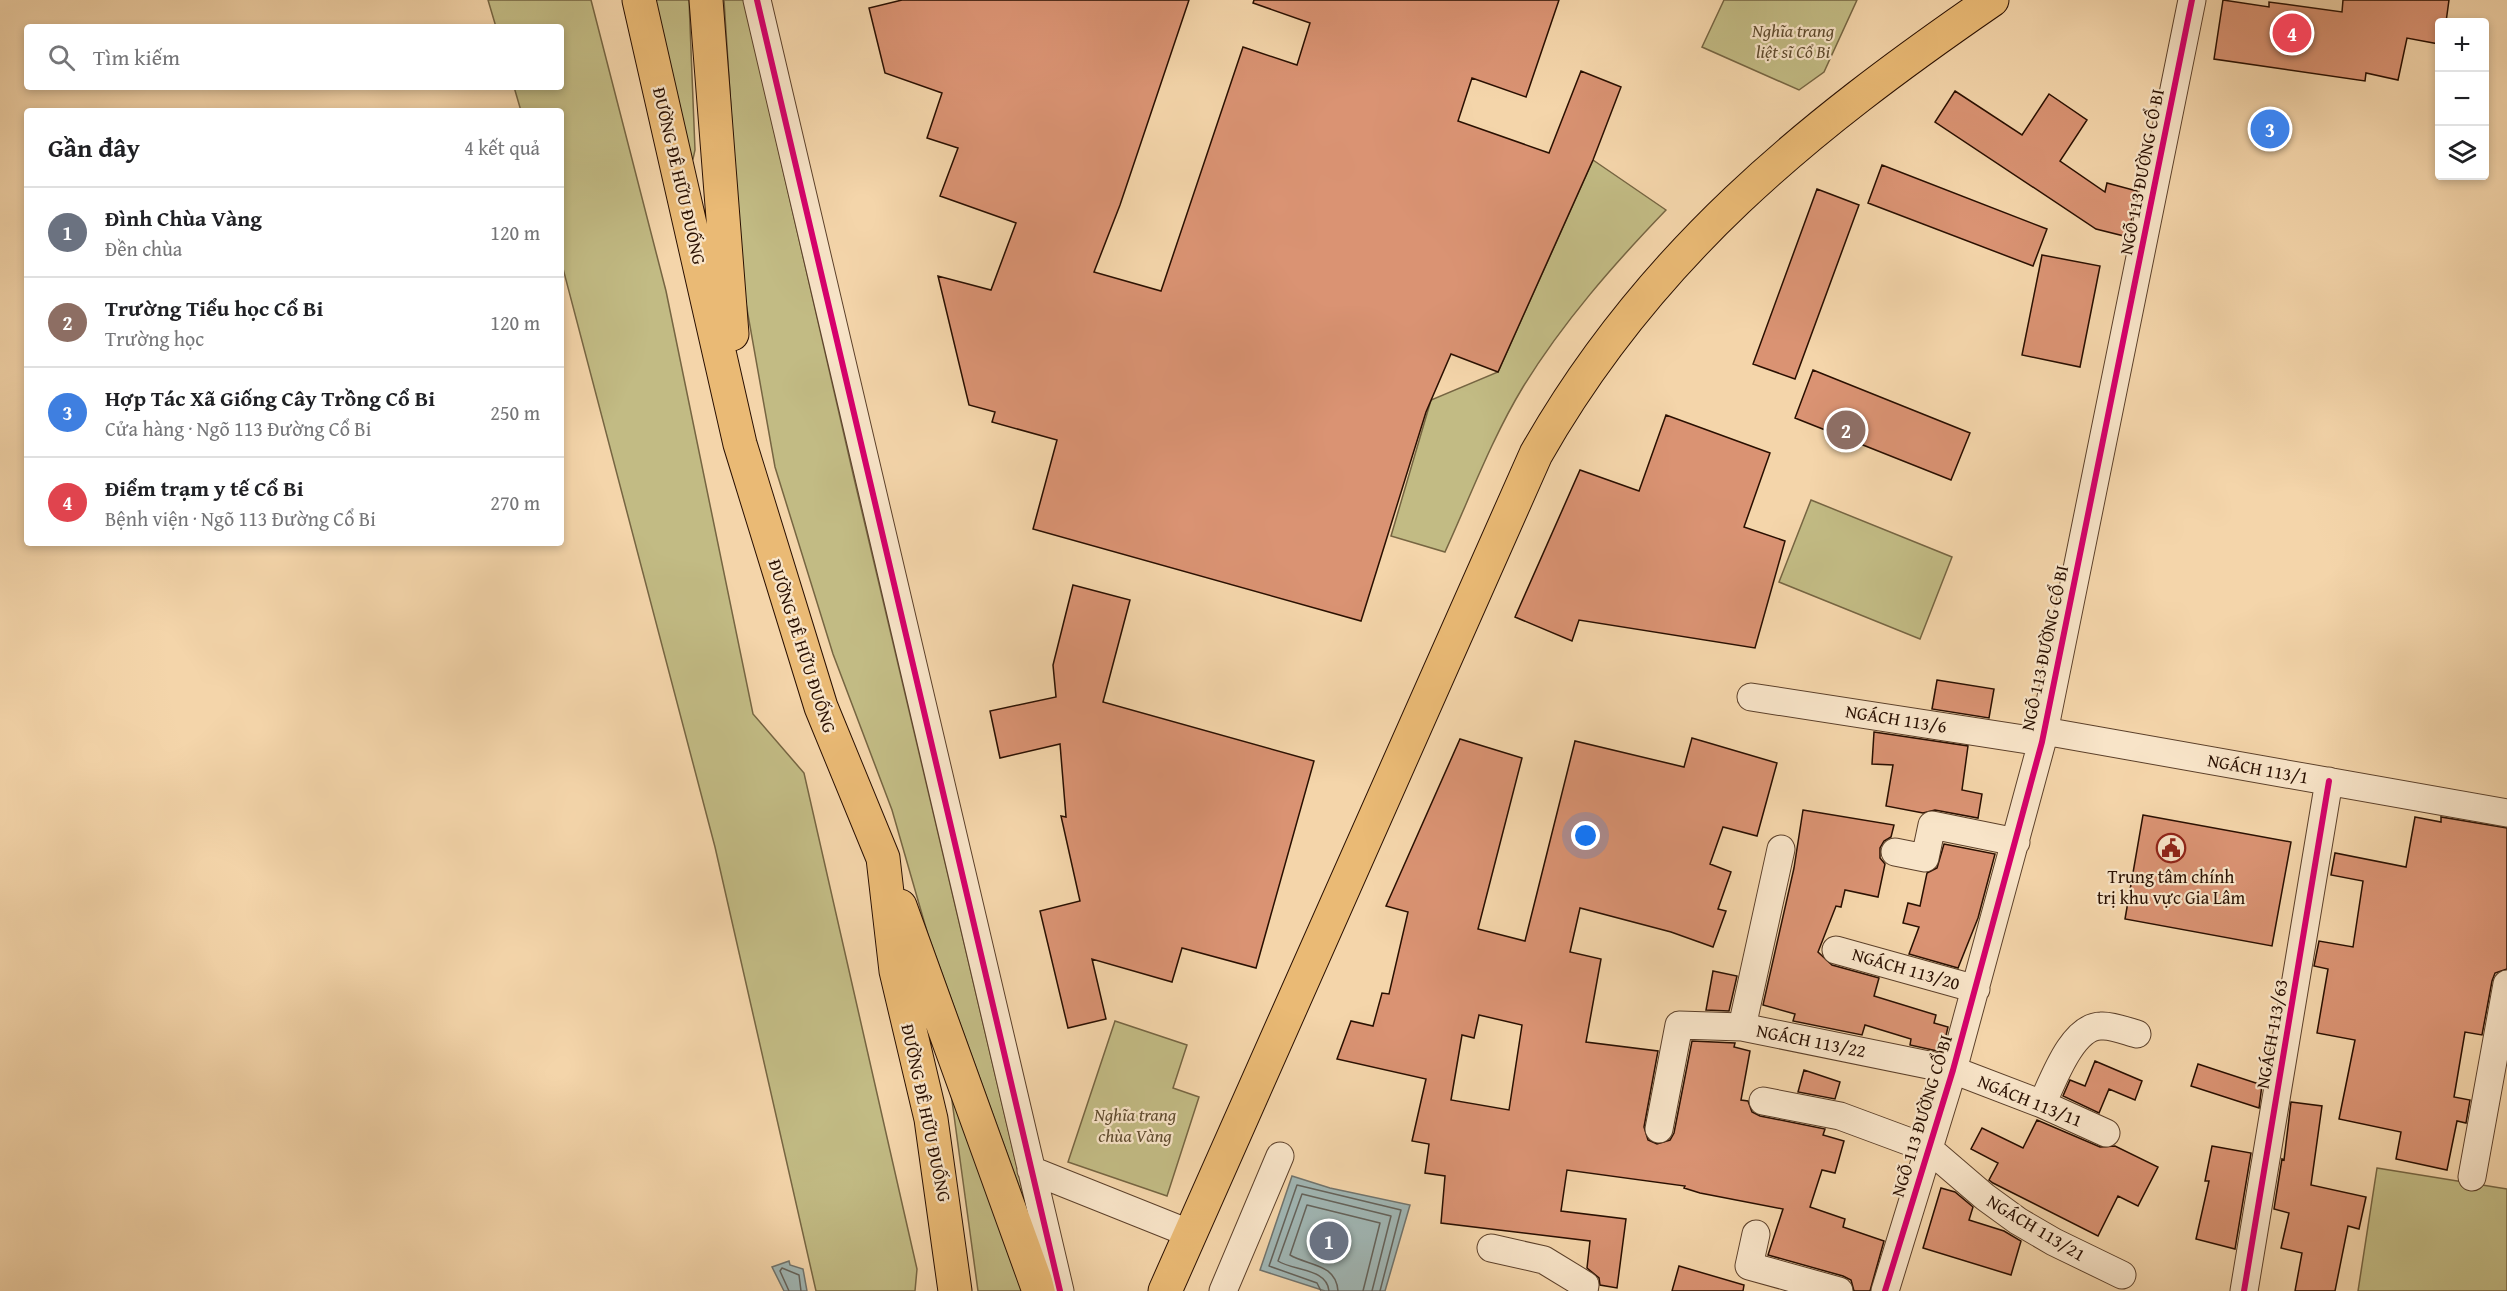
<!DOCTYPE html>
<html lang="vi">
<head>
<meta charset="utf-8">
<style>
	body { margin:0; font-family:"Gentium Book Plus",serif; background:#f6f6f6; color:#202124 }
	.controls { position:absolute; right:18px; top:18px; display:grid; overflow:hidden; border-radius:6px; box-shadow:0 3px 9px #0003 }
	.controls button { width:54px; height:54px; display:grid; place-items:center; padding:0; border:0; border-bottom:2px solid #e0e0e0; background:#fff; color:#202124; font:30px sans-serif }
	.you { position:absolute; left:1586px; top:836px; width:21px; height:21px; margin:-15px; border:4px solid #fff; border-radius:50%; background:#1a73e8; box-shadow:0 0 0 9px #1a73e833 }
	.badge { display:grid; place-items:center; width:39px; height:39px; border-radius:50%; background:#8f2418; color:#fff; font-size:20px; font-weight:700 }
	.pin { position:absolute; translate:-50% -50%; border:3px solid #fff; box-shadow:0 2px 6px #0006 }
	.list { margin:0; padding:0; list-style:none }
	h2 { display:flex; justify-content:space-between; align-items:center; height:78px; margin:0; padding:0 24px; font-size:26px }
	h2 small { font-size:20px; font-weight:400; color:#757577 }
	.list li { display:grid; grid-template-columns:39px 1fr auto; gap:18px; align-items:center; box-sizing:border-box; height:90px; padding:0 24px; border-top:2px solid #e0e0e0 }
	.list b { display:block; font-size:22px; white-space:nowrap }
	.list p { margin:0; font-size:20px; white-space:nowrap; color:#757577 }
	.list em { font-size:20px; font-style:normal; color:#757577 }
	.icon { flex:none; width:33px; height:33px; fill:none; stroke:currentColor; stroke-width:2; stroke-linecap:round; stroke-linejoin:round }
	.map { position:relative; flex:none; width:2507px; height:1291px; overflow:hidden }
	.search { position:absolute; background:#fff; box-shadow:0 3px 9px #0003; left:24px; top:24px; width:540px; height:66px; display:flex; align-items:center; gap:15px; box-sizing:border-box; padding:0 21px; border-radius:6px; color:#757577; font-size:22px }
	.panel { position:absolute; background:#fff; box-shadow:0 3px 9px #0003; left:24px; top:108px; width:540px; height:438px; border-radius:6px }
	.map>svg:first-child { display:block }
	.green { fill:#c2bb84; stroke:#766542; stroke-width:1.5 }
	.water { fill:#a0b6b4; stroke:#70736c; stroke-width:1.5 }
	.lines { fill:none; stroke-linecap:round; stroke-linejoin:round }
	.shore { stroke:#64625a; stroke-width:1.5 }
	.building { fill:#da9373; stroke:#290f00; stroke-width:1.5; fill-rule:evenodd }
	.minor-casing { stroke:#5c402a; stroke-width:29 }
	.major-casing { stroke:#290f00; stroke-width:35 }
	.minor { stroke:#f8e4c8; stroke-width:27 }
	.major { stroke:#eaba75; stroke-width:33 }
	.cycleway-casing { stroke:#f8e4c8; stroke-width:10 }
	.cycleway { stroke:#d6006c; stroke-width:6 }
	.labels { text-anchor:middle; stroke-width:4.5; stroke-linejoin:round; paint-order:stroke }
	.park-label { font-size:18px; font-style:italic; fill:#5f4b2e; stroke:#f8e4c8 }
	.street-label { font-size:18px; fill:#290f00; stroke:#f8e4c8 }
	.poi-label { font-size:18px; fill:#290f00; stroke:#f8e4c8 }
</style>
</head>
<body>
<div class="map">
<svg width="2507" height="1291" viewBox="0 0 2507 1291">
	<rect width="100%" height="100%" fill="#f4d5aa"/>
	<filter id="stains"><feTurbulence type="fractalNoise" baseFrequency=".00333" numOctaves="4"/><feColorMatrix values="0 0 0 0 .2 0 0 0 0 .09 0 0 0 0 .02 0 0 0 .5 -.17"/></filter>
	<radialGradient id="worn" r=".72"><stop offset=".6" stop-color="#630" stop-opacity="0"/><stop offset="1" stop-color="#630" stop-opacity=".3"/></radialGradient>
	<path class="green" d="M 488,0 L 591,0 L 666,291 L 753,714 L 804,773 L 917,1269 L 915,1291 L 816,1291 L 715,847 L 561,261 L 561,111 L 521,111 L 514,87 L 561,87 L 561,27 L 496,27 Z
		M 653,0 L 689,0 L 695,150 L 693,159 L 691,159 Z
		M 724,0 L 744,0 L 854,478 L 1027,1209 L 928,935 L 892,810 L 833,654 L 775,467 L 742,281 Z
		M 1724,0 L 1857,0 L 1824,72 L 1799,90 L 1702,47 Z
		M 1593,160 L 1666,210 C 1614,264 1563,322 1523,387 C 1492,438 1470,497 1445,552 L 1391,536 L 1431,400 L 1498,372 Z
		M 1811,500 L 1952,557 L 1920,639 L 1779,582 Z
		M 1115,1021 L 1187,1045 L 1173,1088 L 1199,1097 L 1167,1196 L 1068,1162 Z
		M 946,1057 L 1024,1291 L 978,1291 Z
		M 2377,1168 L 2507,1189 L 2507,1291 L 2358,1291 Z"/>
	<path class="water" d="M 1292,1176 L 1330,1188 L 1410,1205 L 1385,1291 L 1325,1291 L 1260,1270 Z
		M 789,1261 L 790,1265 L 803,1269 L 807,1291 L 784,1291 L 772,1267 Z"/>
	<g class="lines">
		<path class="shore" d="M 789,1291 L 780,1271 L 782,1268 L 799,1275 L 801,1291
			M 1321,1291 L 1317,1283 L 1269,1266 L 1297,1185 L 1401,1210 L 1380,1291
			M 1329,1291 C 1327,1268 1293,1271 1278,1261 L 1302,1194 L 1391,1216 L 1372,1291
			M 1338,1291 C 1336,1263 1308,1266 1290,1255 L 1307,1205 L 1380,1223 L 1363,1291"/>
	</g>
	<path class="building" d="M 902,0 L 1189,0 L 1120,205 L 1094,272 L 1161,291 L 1243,47 L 1297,65 L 1310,23 L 1253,3 L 1254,0 L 1559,0 L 1526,97 L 1472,78 L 1458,121 L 1549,153 L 1581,71 L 1621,87 L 1593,160 L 1498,372 L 1451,354 L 1426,412 L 1361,621 L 1033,529 L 1057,440 L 992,422 L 995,412 L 969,405 L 938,276 L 991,290 L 1016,223 L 940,196 L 958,148 L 927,138 L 942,93 L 885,73 L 869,8 Z
		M 2223,0 L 2269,7 L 2269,2 L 2342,12 L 2343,0 L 2449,0 L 2446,22 L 2439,22 L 2439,44 L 2407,38 L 2398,80 L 2366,73 L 2365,81 L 2214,59 Z
		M 1955,91 L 2022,135 L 2049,94 L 2087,120 L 2060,161 L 2105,192 L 2107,183 L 2137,191 L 2128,237 L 2096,229 L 1935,122 Z
		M 1882,165 L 2047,229 L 2033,266 L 1868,203 Z
		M 1817,189 L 1859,205 L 1795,379 L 1753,364 Z
		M 2042,255 L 2100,266 L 2080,367 L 2022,355 Z
		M 1813,370 L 1970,433 L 1951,480 L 1795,418 Z
		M 1666,415 L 1770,453 L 1744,527 L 1785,541 L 1755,648 L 1579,620 L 1572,641 L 1515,617 L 1580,470 L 1639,491 Z
		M 1073,585 L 1130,600 L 1103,702 L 1314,761 L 1256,968 L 1182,948 L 1172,982 L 1092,959 L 1106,1019 L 1068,1028 L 1040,911 L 1080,901 L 1061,816 L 1066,817 L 1060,744 L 1000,758 L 990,711 L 1056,697 L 1053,665 Z
		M 1937,680 L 1994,689 L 1989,718 L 1932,709 Z
		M 1874,732 L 1968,746 L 1962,790 L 1982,794 L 1978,818 L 1935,810 L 1923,813 L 1886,806 L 1893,765 L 1872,764 Z
		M 1692,738 L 1777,763 L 1757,836 L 1723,827 L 1710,864 L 1731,872 L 1718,909 L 1726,911 L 1713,947 L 1671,932 L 1580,908 L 1570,952 L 1601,959 L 1586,1042 L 1658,1051 L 1644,1127 L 1648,1140 L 1657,1144 L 1670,1140 L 1674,1133 L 1692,1041 L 1735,1043 L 1734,1047 L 1750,1051 L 1741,1100 L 1748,1101 L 1752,1112 L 1760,1116 L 1825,1129 L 1823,1135 L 1844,1141 L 1835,1173 L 1822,1170 L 1810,1207 L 1845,1219 L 1843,1227 L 1884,1241 L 1870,1291 L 1854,1291 L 1851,1280 L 1843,1276 L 1768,1255 L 1783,1209 L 1700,1193 L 1684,1188 L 1685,1186 L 1567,1170 L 1561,1211 L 1626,1219 L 1617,1288 L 1600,1285 L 1599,1278 L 1587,1268 L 1590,1241 L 1441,1223 L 1445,1176 L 1425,1173 L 1429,1144 L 1412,1141 L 1426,1079 L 1337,1059 L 1351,1021 L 1373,1026 L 1382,993 L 1389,994 L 1408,912 L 1386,906 L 1460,739 L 1522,758 L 1478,929 L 1525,941 L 1575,741 L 1684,767 ZM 1479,1015 L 1522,1025 L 1509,1110 L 1451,1100 L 1462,1035 L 1474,1038 Z
		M 1803,810 L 1894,825 L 1891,837 L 1884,841 L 1880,848 L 1880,858 L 1885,864 L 1878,897 L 1845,890 L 1841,907 L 1836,906 L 1818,952 L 1832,965 L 1879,978 L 1874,996 L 1936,1015 L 1934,1023 L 1948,1027 L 1942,1052 L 1910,1045 L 1911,1039 L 1865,1025 L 1862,1035 L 1793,1021 L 1795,1014 L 1763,1005 L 1794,868 Z
		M 2143,815 L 2291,842 L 2272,946 L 2125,919 Z
		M 2415,817 L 2441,822 L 2441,817 L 2507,828 L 2507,969 L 2495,973 L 2492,981 L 2482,1035 L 2465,1032 L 2454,1097 L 2470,1100 L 2466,1123 L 2457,1121 L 2447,1170 L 2396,1159 L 2401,1132 L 2339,1119 L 2355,1040 L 2317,1033 L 2328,969 L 2314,966 L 2319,941 L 2353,947 L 2363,881 L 2331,875 L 2335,853 L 2406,867 Z
		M 1944,844 L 1995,854 L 1978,918 L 1958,968 L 1909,954 L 1919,927 L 1903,923 L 1908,903 L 1920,906 L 1927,873 L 1937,868 Z
		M 1713,971 L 1737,976 L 1729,1011 L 1706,1010 Z
		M 2095,1061 L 2142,1081 L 2135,1100 L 2109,1089 L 2099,1113 L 2063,1096 L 2070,1080 L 2085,1086 Z
		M 2198,1064 L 2262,1085 L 2259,1108 L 2191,1086 Z
		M 1804,1070 L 1840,1082 L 1835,1099 L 1798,1092 Z
		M 2291,1102 L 2322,1106 L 2311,1185 L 2366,1197 L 2359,1229 L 2348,1226 L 2335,1291 L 2295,1291 L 2302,1253 L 2281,1248 L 2289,1213 L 2274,1209 L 2282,1159 L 2284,1160 Z
		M 2037,1120 L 2100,1147 L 2115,1146 L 2158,1167 L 2138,1206 L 2118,1196 L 2098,1236 L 1993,1183 L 1989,1180 L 1998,1163 L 1971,1149 L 1982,1128 L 2023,1148 Z
		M 2212,1146 L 2251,1153 L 2235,1249 L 2196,1239 L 2209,1181 L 2205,1181 Z
		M 1941,1188 L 1955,1192 L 1973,1207 L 1969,1220 L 2004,1231 L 2021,1241 L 2011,1275 L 1923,1248 Z
		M 1679,1266 L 1744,1285 L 1743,1291 L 1672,1291 Z"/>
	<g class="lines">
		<g class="minor-casing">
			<path id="minor" d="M 757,0 L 1060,1291
				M 1751,697 L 2042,742
				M 2044,731 L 2507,813
				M 1781,849 L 1742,1027 L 1953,1070 L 2042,1104 L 2106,1133
				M 1895,852 L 1925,858 L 1932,825 L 2016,842
				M 1836,950 L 1976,989
				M 1763,1101 L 1840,1116 L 1929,1149 L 1985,1197 L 2018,1221 L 2054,1242 L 2122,1275
				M 2042,1104 C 2053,1081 2072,1026 2101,1026 C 2112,1025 2126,1031 2137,1034
				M 1659,1129 L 1679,1025 L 1742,1027
				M 1031,1170 L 1191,1234
				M 2472,1177 L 2507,984
				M 1756,1234 L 1749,1266 L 1839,1291
				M 1491,1248 L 1544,1260 L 1585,1285 L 1584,1291
				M 1223,1291 L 1280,1156
				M 1885,1291 L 1953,1070 L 2042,742 L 2192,0
				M 2244,1291 L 2329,781"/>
		</g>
		<g class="major-casing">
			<path id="major" d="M 639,0 L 740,444 L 821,707 L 883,858 L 896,971 L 931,1119 L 955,1291
				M 706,0 L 732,334
				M 900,906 L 1039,1291
				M 1165,1291 L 1536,454 C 1649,255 1806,128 1992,0"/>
		</g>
		<use href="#minor" class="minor"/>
		<use href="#major" class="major"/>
		<g class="cycleway-casing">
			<path id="cycleway" d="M 757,0 L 1060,1291
				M 1885,1291 L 1953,1070 L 2042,742 L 2192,0
				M 2244,1291 L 2329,781"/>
		</g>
		<use href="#cycleway" class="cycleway"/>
	</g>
	<defs>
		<g id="civic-ring" transform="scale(1.5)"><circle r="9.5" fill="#f8e4c8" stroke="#8f2418" stroke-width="1.5"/><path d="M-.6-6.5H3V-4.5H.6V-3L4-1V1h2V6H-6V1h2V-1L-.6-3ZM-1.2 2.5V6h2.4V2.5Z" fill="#8f2418"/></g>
	</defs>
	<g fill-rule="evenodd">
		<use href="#civic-ring" x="2171" y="848"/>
	</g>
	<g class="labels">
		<g class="park-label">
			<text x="1793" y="37">Nghĩa trang<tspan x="1793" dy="21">liệt sĩ Cổ Bi</tspan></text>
			<text x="1135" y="1121">Nghĩa trang<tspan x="1135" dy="21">chùa Vàng</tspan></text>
		</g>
		<g class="street-label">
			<text transform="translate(2142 172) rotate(-79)" y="6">NGÕ 113 ĐƯỜNG CỔ BI</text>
			<text transform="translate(679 176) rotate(77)" y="6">ĐƯỜNG ĐÊ HỮU ĐUỐNG</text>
			<text transform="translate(802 646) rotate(72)" y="6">ĐƯỜNG ĐÊ HỮU ĐUỐNG</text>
			<text transform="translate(2045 648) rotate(-78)" y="6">NGÕ 113 ĐƯỜNG CỔ BI</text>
			<text transform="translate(1896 719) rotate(9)" y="6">NGÁCH 113/6</text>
			<text transform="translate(2258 769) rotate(10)" y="6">NGÁCH 113/1</text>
			<text transform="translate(1906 969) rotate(16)" y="6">NGÁCH 113/20</text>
			<text transform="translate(2272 1034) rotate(-80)" y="6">NGÁCH 113/63</text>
			<text transform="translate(1811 1041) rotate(11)" y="6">NGÁCH 113/22</text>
			<text transform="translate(2030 1101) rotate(22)" y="6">NGÁCH 113/11</text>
			<text transform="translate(926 1113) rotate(78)" y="6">ĐƯỜNG ĐÊ HỮU ĐUỐNG</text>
			<text transform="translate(1922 1116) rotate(-73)" y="6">NGÕ 113 ĐƯỜNG CỔ BI</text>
			<text transform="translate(2036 1228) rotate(31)" y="6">NGÁCH 113/21</text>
		</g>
		<g class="poi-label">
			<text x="2171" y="883">Trung tâm chính<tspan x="2171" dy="21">trị khu vực Gia Lâm</tspan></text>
		</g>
	</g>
	<rect width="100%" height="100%" filter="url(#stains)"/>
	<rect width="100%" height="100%" fill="url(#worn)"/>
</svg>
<div class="controls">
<button>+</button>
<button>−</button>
<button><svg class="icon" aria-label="layers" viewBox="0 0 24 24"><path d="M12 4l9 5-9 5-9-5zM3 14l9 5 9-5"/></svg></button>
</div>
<div class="you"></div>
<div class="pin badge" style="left:1329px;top:1241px;background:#6b7280">1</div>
<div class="pin badge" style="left:1846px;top:430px;background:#8d6e63">2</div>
<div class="pin badge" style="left:2270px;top:129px;background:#3f7fe0">3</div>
<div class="pin badge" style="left:2292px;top:33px;background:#e0444e">4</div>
<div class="search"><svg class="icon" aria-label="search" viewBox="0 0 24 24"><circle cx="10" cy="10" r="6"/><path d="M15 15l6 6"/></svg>Tìm kiếm</div>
<section class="panel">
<h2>Gần đây<small>4 kết quả</small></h2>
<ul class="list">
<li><span class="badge" style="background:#6b7280">1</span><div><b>Đình Chùa Vàng</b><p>Đền chùa</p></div><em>120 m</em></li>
<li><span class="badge" style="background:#8d6e63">2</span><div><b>Trường Tiểu học Cổ Bi</b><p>Trường học</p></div><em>120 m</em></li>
<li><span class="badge" style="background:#3f7fe0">3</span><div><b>Hợp Tác Xã Giống Cây Trồng Cổ Bi</b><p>Cửa hàng · Ngõ 113 Đường Cổ Bi</p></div><em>250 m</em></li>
<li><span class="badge" style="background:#e0444e">4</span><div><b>Điểm trạm y tế Cổ Bi</b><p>Bệnh viện · Ngõ 113 Đường Cổ Bi</p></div><em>270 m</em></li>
</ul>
</section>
</div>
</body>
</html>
